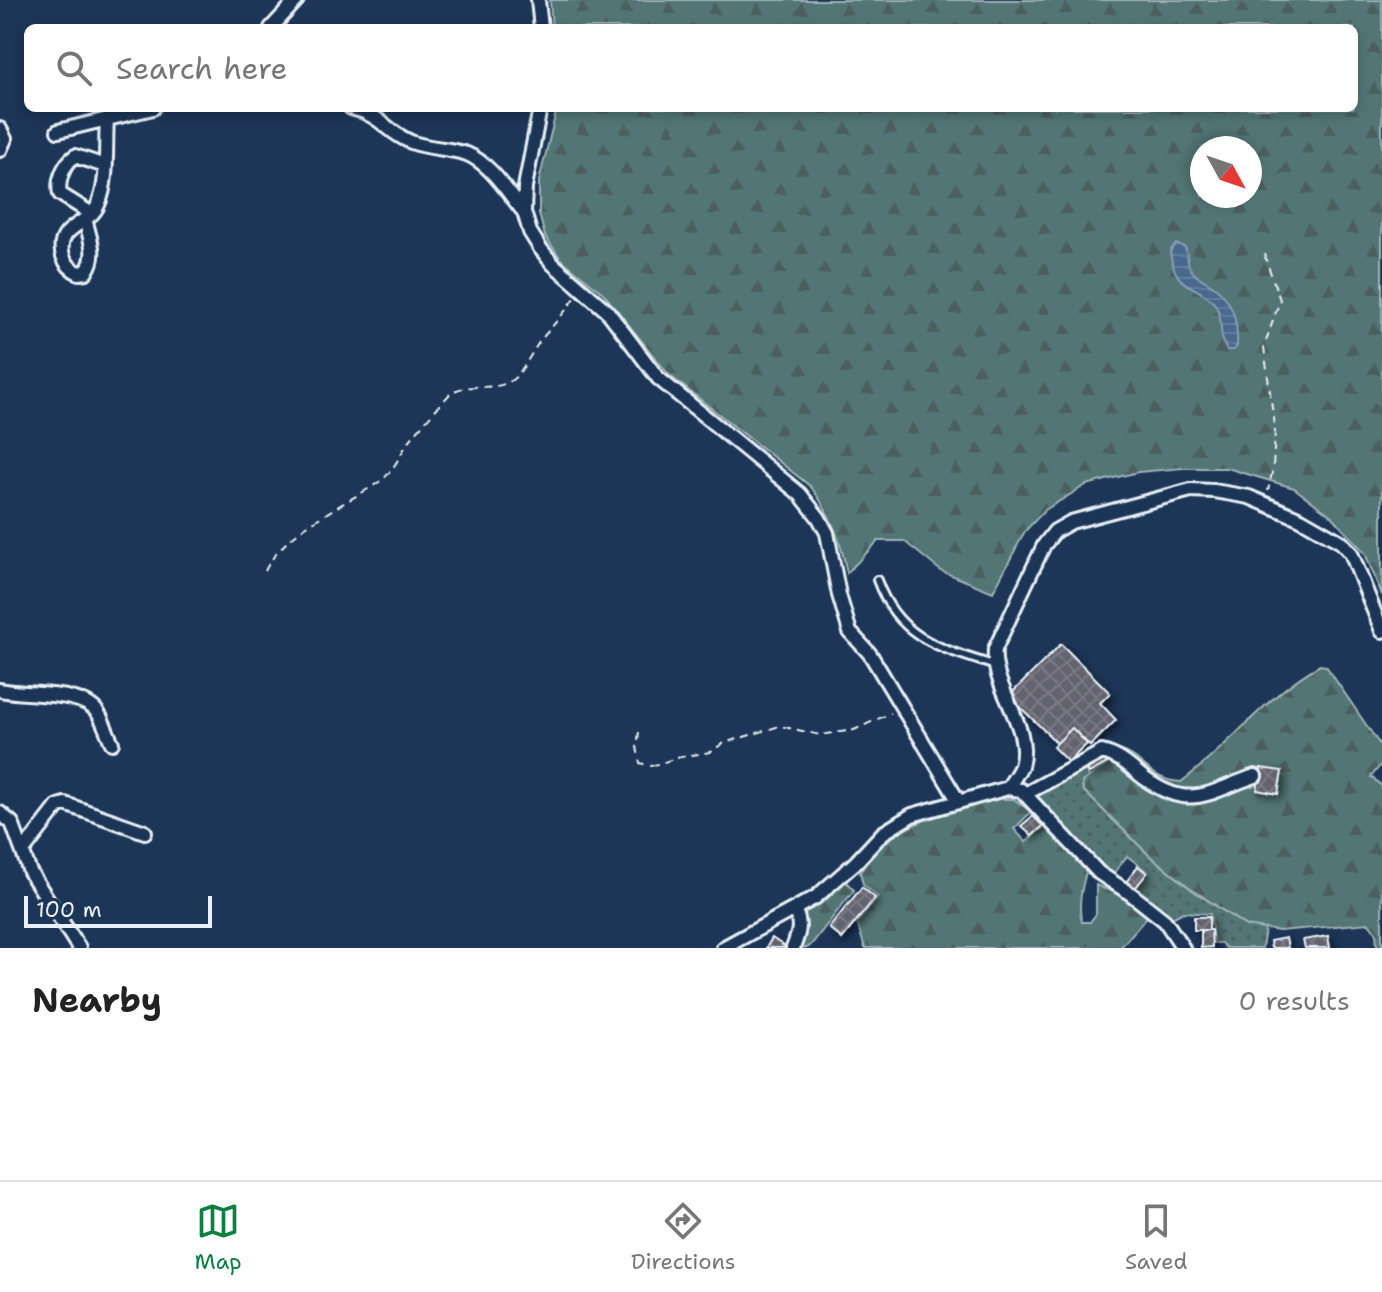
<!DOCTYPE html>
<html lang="en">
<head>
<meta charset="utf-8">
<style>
	body { margin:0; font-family:"Shantell Sans",sans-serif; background:#f6f6f6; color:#222 }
	.compass { position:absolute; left:1190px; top:136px; width:72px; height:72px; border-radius:50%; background:#fff; box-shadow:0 4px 12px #0003; rotate:130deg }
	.scale { position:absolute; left:24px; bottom:20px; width:188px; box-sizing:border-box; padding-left:8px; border:4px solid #e8f1f8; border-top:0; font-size:22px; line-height:28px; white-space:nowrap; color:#e8f1f8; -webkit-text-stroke:6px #1d3557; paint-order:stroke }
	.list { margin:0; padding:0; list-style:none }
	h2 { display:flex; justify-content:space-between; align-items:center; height:104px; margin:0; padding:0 32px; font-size:34px }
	h2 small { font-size:26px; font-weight:400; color:#767676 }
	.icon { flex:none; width:44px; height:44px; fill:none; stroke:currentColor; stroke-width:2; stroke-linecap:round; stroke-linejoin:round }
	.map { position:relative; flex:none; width:1382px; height:948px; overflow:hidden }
	.search { position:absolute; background:#fff; box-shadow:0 4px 12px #0003; left:24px; right:24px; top:24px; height:88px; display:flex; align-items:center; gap:20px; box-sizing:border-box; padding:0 28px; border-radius:12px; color:#767676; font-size:30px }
	.sheet { height:232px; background:#fff }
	nav { display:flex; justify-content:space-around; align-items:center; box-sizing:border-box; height:112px; border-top:2px solid #e0e0e0; background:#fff; font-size:22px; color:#767676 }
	nav a { display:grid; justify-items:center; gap:4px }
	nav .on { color:#0b8043 }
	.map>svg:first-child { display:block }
	.grass { fill:url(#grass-dots); stroke:#9eb3b6; stroke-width:2 }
	.forest { fill:url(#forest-firs); stroke:#9eb3b6; stroke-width:2; fill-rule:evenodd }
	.water { fill:url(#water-rules); stroke:#889eb8; stroke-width:2 }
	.building { fill:url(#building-cross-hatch); stroke:#e8f1f8; stroke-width:2; filter:url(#shadow) }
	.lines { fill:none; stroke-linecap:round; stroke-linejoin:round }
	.lane-casing { stroke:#e8f1f8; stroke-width:12 }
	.street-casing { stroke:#e8f1f8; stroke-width:18 }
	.path { stroke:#e8f1f8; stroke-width:2; stroke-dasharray:8 6; stroke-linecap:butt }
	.lane { stroke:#1d3557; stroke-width:6 }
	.street { stroke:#1d3557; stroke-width:12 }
</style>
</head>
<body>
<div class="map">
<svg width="1382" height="948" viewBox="0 0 1382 948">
	<defs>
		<pattern id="grass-dots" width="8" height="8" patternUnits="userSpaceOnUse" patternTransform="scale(2)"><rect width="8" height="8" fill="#537574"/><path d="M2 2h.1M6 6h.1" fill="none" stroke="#4c5e5f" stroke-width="1.8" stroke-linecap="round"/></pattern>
		<pattern id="forest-firs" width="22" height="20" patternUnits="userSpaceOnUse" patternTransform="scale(2)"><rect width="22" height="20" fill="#537574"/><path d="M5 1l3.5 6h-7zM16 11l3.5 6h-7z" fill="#4c5e5f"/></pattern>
		<pattern id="water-rules" width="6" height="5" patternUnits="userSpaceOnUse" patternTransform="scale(2)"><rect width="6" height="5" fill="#48678d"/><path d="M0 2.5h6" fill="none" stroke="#627d9e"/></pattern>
		<pattern id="building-cross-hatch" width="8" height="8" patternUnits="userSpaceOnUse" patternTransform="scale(2)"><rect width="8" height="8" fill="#64626f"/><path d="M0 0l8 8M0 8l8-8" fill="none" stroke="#7a7984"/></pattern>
		<filter id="shadow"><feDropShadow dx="3.5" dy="3.5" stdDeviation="4" flood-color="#0009"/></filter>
	</defs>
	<rect width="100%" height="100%" fill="#1d3557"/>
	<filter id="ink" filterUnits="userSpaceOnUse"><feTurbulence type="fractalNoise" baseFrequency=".0125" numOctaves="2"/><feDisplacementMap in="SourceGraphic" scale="16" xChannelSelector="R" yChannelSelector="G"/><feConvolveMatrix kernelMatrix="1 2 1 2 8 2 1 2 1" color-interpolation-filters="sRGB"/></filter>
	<g filter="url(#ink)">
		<path class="grass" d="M 1083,765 L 1089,777 L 1082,782 L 1083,790 L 1149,855 L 1192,890 L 1246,926 L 1265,929 L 1262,948 L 1226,948 L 1221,943 L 1214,943 L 1210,914 L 1183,912 L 1172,918 L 1134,890 L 1148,872 L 1127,856 L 1111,877 L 1033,794 Z"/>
		<path class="forest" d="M 550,0 L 1382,0 L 1382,595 L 1365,553 L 1333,517 L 1294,488 L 1227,468 L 1183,468 L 1138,472 L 1086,485 L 1045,510 L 1025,531 L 993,592 L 941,571 L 904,541 L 878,541 L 847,573 C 841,541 830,511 810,486 L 669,375 L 603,293 L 561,259 L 545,236 L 539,214 L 539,181 L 557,108 L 1354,108 L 1354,28 L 552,28 ZM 1202,148 L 1250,148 L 1250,196 L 1202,196 Z
			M 1320,665 L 1326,666 L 1382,748 L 1382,763 L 1371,777 L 1382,786 L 1382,948 L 1377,948 L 1376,932 L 1369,923 L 1279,931 L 1246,926 L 1193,890 L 1149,855 L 1083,790 L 1082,782 L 1106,765 L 1119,750 C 1144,756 1147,780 1181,782 C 1229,747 1267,694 1320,665 Z
			M 998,799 L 1014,799 L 1031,812 L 1014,829 L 1026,842 L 1045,826 L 1084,867 L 1086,872 C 1082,887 1077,907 1082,922 L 1090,922 L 1096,914 L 1096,885 L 1118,894 L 1147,917 L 1120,948 L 865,948 L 857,923 L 878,897 L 863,884 L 860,872 C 866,864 872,854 880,847 C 910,819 960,809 998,799 Z
			M 845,881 L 854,890 L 811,945 L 807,948 L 797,948 L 806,912 L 827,899 Z"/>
		<path class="water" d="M 1176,244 L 1185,247 C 1188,254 1187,260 1189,266 C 1193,276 1201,278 1209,283 C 1232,296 1238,321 1237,346 L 1234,350 L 1227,350 C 1217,336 1225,315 1213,302 C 1192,281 1175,291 1170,251 Z"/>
		<path class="building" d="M 1061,644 L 1110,693 L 1100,703 L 1116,720 L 1090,746 L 1072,728 L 1057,743 L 1009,696 Z
			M 1072,728 L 1087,744 L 1068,762 L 1053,747 Z
			M 1102,755 L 1107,763 L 1089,773 L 1085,765 Z
			M 1261,768 L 1282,771 L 1278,794 L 1257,790 Z
			M 1033,816 L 1043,826 L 1032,836 L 1021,826 Z
			M 1138,866 L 1147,873 L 1132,892 L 1124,885 Z
			M 862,887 L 875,898 L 842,939 L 829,928 Z
			M 1194,917 L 1209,917 L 1209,930 L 1194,930 Z
			M 1201,930 L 1211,930 L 1212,947 L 1201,948 Z
			M 1328,936 L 1330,948 L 1305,948 L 1303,940 Z
			M 772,938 L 787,948 L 766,948 Z
			M 1286,938 L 1288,948 L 1271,948 L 1270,941 Z"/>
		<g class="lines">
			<g class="lane-casing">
				<path id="lane" d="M 877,580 C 898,638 939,648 993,665"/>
			</g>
			<g class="street-casing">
				<path id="street" d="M 538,0 L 541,28
					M 271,28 L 297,0
					M 351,108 C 382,115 386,132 411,142 C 429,149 449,148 467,154 C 491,164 508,193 524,212
					M 540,108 L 525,187 L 524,212 L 530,232 L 540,248 L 553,264 L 608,312 L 658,378 L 800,494 L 819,518 L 827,533 L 839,595 L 850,632 L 870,654 L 959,802
					M 0,129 L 5,139 L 0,150
					M 58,131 L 153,108
					M 92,214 L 60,194 C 57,180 64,164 75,156 L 105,166
					M 86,222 C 90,240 98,255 86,272 L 79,273 C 72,270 66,264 63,256 C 54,226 89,226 98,205 C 109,181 105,145 107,119
					M 0,690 C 26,696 83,690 98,713 C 104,722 107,733 112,743
					M 1008,788 C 1012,781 1018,773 1021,766 C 1033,726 991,689 995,649 L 1044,545 L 1055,531 L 1071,522 L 1191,490 L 1214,491 L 1249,497 L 1301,519 L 1341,542 L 1351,553 L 1382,631
					M 1025,794 L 1102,752 C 1120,756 1130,767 1144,778 C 1190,812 1208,792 1255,776
					M 0,813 L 12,823 L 30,872 L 79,948
					M 24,850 L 58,806 L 65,804 L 145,832
					M 723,948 L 816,897 L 855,863 L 883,833 L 912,815 L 1008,788 L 1021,790 L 1099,873 L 1131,894 L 1165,921 L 1183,948
					M 793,948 C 799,933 802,924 794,909"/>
			</g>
			<path class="path" d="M 1264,254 L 1280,300 L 1264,347 L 1275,430 L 1273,468 L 1268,491
				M 265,571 C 285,529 342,507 379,482 C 393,473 399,456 408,443 C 420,427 434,411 448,396 C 464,379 493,394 512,380 C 523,372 534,347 544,336 C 555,323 565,312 575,298
				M 639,732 L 637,747 L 640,763 L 651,766 L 680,757 L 710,752 L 724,743 L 780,726 L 820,735 L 854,730 L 891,713"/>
			<use href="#lane" class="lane"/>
			<use href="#street" class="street"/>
		</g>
	</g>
</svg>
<svg class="compass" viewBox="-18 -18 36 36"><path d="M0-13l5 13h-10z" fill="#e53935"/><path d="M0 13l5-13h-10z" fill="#767676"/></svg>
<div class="scale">100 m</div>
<div class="search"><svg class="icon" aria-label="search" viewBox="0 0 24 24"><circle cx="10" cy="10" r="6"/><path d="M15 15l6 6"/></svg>Search here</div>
</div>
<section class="sheet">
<h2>Nearby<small>0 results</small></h2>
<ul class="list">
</ul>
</section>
<nav>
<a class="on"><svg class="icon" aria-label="map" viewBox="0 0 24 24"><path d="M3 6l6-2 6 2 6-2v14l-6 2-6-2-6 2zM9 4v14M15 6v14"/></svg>Map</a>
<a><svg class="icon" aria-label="directions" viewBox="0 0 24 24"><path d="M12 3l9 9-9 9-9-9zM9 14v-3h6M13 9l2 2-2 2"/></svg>Directions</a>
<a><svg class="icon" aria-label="saved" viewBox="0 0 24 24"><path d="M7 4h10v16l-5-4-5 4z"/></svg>Saved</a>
</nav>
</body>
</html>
